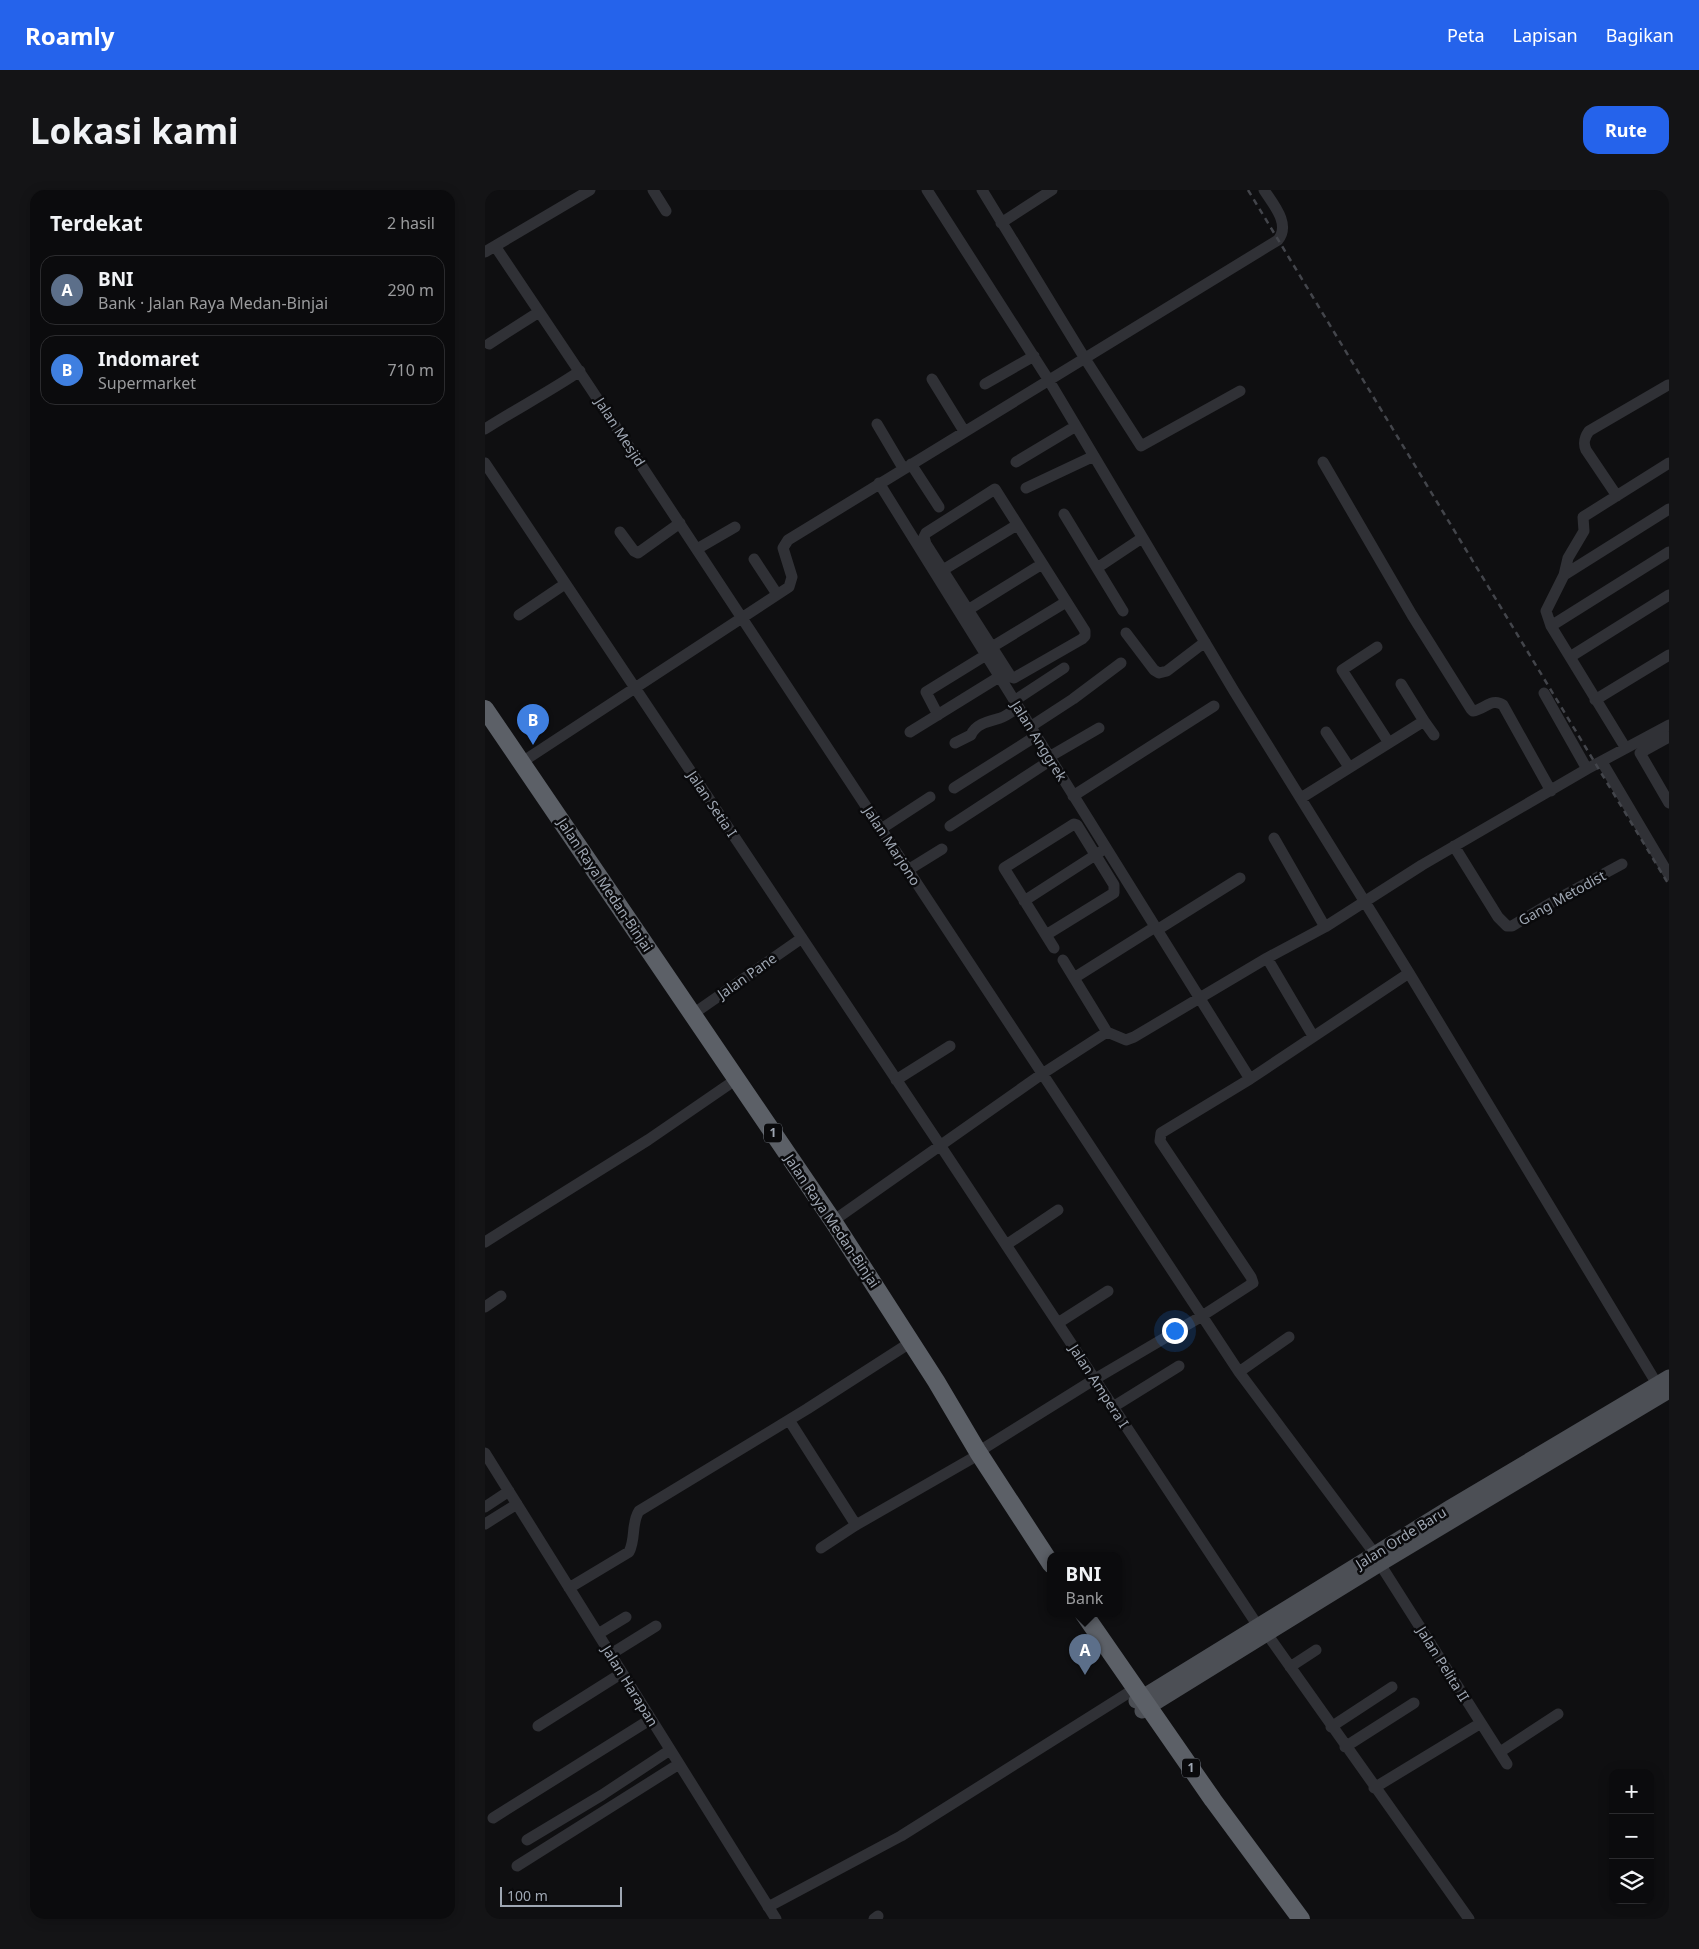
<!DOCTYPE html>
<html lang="id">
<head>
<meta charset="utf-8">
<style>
	body { margin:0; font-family:"Noto Sans",sans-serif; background:#141416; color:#f1f3f6 }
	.controls { position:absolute; right:15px; bottom:15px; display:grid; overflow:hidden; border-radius:10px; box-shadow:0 2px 12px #0003 }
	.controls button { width:45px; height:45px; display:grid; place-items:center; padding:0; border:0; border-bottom:1px solid #2b2b2e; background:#0b0b0d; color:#f1f3f6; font:25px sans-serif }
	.scale { position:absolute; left:15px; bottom:12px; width:122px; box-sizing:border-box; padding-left:5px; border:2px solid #9fa7b3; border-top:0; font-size:14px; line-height:18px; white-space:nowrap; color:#9fa7b3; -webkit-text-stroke:4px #0a0a0c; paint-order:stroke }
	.you { position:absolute; left:689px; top:1140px; width:18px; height:18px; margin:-12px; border:4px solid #fff; border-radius:50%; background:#1a73e8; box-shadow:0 0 0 8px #1a73e833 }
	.badge { display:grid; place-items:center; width:32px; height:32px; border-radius:50%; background:#2563eb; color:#fff; font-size:16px; font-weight:700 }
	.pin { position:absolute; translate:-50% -41px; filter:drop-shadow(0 1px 2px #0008) }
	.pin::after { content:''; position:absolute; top:26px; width:18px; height:15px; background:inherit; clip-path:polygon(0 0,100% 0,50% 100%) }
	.popup { position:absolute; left:562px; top:1362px; width:75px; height:65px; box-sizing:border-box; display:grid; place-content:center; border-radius:10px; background:#0b0b0d; filter:drop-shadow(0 1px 4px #0005); font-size:16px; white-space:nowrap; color:#9a9b9d }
	.popup b { font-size:19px; color:#f1f3f6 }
	.popup::after { content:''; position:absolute; left:50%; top:100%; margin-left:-10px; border:10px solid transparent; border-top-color:#0b0b0d }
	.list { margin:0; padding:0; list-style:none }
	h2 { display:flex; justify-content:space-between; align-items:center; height:65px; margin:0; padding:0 20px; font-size:21px }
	h2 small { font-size:16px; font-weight:400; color:#9a9b9d }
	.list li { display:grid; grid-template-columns:32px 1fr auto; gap:15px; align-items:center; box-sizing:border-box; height:70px; margin:0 10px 10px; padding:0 10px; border:1px solid #2b2b2e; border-radius:15px }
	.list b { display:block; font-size:19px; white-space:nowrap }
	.list p { margin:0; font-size:16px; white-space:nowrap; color:#9a9b9d }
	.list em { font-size:16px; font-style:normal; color:#9a9b9d }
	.icon { flex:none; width:28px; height:28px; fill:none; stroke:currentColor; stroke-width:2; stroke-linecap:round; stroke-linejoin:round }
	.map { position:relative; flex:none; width:1184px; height:1729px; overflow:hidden; border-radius:15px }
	header { display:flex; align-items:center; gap:30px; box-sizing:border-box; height:70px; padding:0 25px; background:#2563eb; color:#fff }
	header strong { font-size:24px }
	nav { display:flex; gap:28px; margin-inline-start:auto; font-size:18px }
	.intro { display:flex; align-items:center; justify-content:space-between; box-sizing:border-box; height:120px; padding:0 30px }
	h1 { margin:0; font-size:35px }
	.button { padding:12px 22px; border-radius:15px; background:#2563eb; color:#fff; font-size:18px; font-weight:700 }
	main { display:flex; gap:30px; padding:0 30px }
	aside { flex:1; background:#0b0b0d; border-radius:15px; box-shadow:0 2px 12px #0003 }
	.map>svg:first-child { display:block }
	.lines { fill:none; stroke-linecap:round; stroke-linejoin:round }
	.minor { stroke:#303136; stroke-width:11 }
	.major { stroke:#4c4f55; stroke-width:15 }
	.highway { stroke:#5c6067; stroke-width:18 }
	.rail { stroke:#43454b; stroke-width:2.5; stroke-dasharray:6 5; stroke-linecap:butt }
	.labels { text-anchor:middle; stroke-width:5; stroke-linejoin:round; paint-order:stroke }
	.shield { fill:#0a0a0c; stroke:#727881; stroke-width:1 }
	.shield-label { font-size:12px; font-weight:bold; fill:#9fa7b3 }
	.street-label { font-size:14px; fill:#9fa7b3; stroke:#0a0a0c }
</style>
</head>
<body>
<header>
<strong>Roamly</strong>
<nav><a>Peta</a><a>Lapisan</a><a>Bagikan</a></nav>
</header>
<div class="intro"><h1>Lokasi kami</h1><a class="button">Rute</a></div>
<main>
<aside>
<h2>Terdekat<small>2 hasil</small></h2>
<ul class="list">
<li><span class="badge" style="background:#5c6f8a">A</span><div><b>BNI</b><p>Bank · Jalan Raya Medan-Binjai</p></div><em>290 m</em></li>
<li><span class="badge" style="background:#3f7fe0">B</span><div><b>Indomaret</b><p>Supermarket</p></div><em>710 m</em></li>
</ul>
</aside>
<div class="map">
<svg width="1184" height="1729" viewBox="0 0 1184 1729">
	<rect width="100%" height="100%" fill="#0f0f11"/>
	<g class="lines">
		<path class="minor" d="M 168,0 L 181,21
			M 442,0 L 563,189 L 749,501 L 924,783 L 1172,1194
			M 497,0 L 599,167 L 656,256 L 755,201
			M 516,33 L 567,0
			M 10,56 L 104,196 L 754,1182 L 890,1364
			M 0,62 L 105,0
			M 4,154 L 54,122
			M 447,189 L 479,241
			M 500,194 L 549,166
			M 392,234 L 418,278
			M 0,239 C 31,219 64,202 95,181
			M 531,272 L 591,236
			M 838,272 L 927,425 L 986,519 L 988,521 C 999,520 1007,507 1018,515 L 1066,601
			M 0,273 L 455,955 L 773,1436
			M 426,274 L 454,317
			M 394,293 L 765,889
			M 541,298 L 609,266
			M 510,299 L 600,441 L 600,446 L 597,449 L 529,488 L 526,487 L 441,354 L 439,347 L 441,343 Z
			M 1132,306 L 1101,260 C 1098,253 1099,248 1104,241 L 1183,195
			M 579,324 L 638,421
			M 135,342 L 149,361 L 153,363 L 195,333
			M 212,359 L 250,337
			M 269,369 L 292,404
			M 612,378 L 657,348
			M 458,380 L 532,335
			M 1079,385 L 1184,319
			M 478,423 L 557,374
			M 34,425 L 80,394
			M 1066,436 L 1184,362
			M 641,443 L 669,480 L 674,483 L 682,481 L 720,452
			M 507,457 L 581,412
			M 892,457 L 857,480 L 904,553
			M 1085,467 L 1184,405
			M 916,494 L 939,531
			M 1059,503 L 1102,579
			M 1110,510 L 1184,465
			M 529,511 L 579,478
			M 453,525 L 441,502 L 501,465
			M 545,537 L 588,509 L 636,473
			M 425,542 L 514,487
			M 841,542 L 864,577
			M 1184,547 L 1155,563 L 1184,613
			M 470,553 L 486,545 C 490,535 501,532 512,529 C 519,528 527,521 533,518
			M 1140,557 L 1066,436 L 1061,421 L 1079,385 L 1083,368 L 1099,341 L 1098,327 L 1184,273
			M 564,567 L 614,538
			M 37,572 L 304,397 L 307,387 L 298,358 L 303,350 L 793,50 C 806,34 788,14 779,0
			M 1117,572 L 1184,685
			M 469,598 L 551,546
			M 588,606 L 729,516
			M 816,608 L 939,531 L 949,545
			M 465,636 L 566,570
			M 396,639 L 445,607
			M 789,648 L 840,737
			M 969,656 L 1013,727 L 1022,736 L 1027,736 L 1076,707 L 1137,674
			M 423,680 L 457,659
			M 539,711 L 615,662
			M 672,740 L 755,688
			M 561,745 L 629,703 L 629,695 L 592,635 L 589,634 L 519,678 L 569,758
			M 782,768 L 828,846
			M 578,770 L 622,842
			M 589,788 L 670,737
			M 208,824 L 317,748
			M 411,890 L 465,856
			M 348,1031 L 557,884 L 622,842 L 641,850 L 649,847 L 782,768 L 840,737 L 937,675 L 1102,579 L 1184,535
			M 0,1052 L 163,950 L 243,895
			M 521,1055 L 573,1020
			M 0,1117 L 16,1106
			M 573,1133 L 623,1101
			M 754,1182 L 804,1147
			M 628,1217 L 694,1176
			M 304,1230 L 371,1335
			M 493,1262 L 610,1189 L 717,1126 L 768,1093 L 766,1087 L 675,951 L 676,943 L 765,889 L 924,783
			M 0,1263 L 291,1729
			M 0,1317 L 24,1301
			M 0,1334 L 32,1314
			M 336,1358 L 371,1335 L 486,1269
			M 895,1374 L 1022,1574
			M 84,1398 L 144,1362 C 151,1349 146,1333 154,1321 L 322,1219 L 420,1156
			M 113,1444 L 141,1427
			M 782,1444 L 984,1729
			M 126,1464 L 171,1436
			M 805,1477 L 831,1460
			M 53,1536 L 137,1483
			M 846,1537 L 907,1497
			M 860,1557 L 929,1513
			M 1015,1562 L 1073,1524
			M 889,1598 L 996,1533
			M 8,1628 L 166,1529
			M 42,1650 L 117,1605 L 185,1560
			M 32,1676 L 194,1574
			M 283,1717 L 416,1646 L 651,1498
			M 389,1729 L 393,1726"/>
		<path class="major" d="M 651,1511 L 964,1318 L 1184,1187
			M 657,1521 L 895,1374 L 1184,1201"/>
		<path class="highway" d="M 0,519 L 348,1031 L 451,1191 L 493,1262 L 566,1374
			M 599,1424 L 728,1610 L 816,1729"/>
		<path class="rail" d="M 763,0 L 1184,695"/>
	</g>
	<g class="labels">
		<g class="shield">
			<rect x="279" y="933.5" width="18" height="19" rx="4"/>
			<rect x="697" y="1568.5" width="18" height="19" rx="4"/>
		</g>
		<g class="shield-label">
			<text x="288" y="947">1</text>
			<text x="706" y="1582">1</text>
		</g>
		<g class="street-label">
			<text transform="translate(135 242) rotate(57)" y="5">Jalan Mesjid</text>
			<text transform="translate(554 551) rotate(58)" y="5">Jalan Anggrek</text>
			<text transform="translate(227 614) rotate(56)" y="5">Jalan Setia I</text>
			<text transform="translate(407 656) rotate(57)" y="5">Jalan Marjono</text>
			<text transform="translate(120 695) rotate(56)" y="5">Jalan Raya Medan-Binjai</text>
			<text transform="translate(1077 708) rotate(-29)" y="5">Gang Metodist</text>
			<text transform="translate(262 786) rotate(-35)" y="5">Jalan Pane</text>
			<text transform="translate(347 1031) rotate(56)" y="5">Jalan Raya Medan-Binjai</text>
			<text transform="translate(614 1196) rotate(57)" y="5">Jalan Ampera I</text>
			<text transform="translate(916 1348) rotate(-32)" y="5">Jalan Orde Baru</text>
			<text transform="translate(958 1474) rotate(58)" y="5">Jalan Pelita II</text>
			<text transform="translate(145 1496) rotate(58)" y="5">Jalan Harapan</text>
		</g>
	</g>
</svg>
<div class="controls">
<button>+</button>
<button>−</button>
<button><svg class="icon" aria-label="layers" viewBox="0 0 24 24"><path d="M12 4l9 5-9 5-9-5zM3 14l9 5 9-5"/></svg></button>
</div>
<div class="scale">100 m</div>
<div class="you"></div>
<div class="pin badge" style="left:600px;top:1485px;background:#5c6f8a">A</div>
<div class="popup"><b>BNI</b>Bank</div>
<div class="pin badge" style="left:48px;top:555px;background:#3f7fe0">B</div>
</div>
</main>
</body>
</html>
